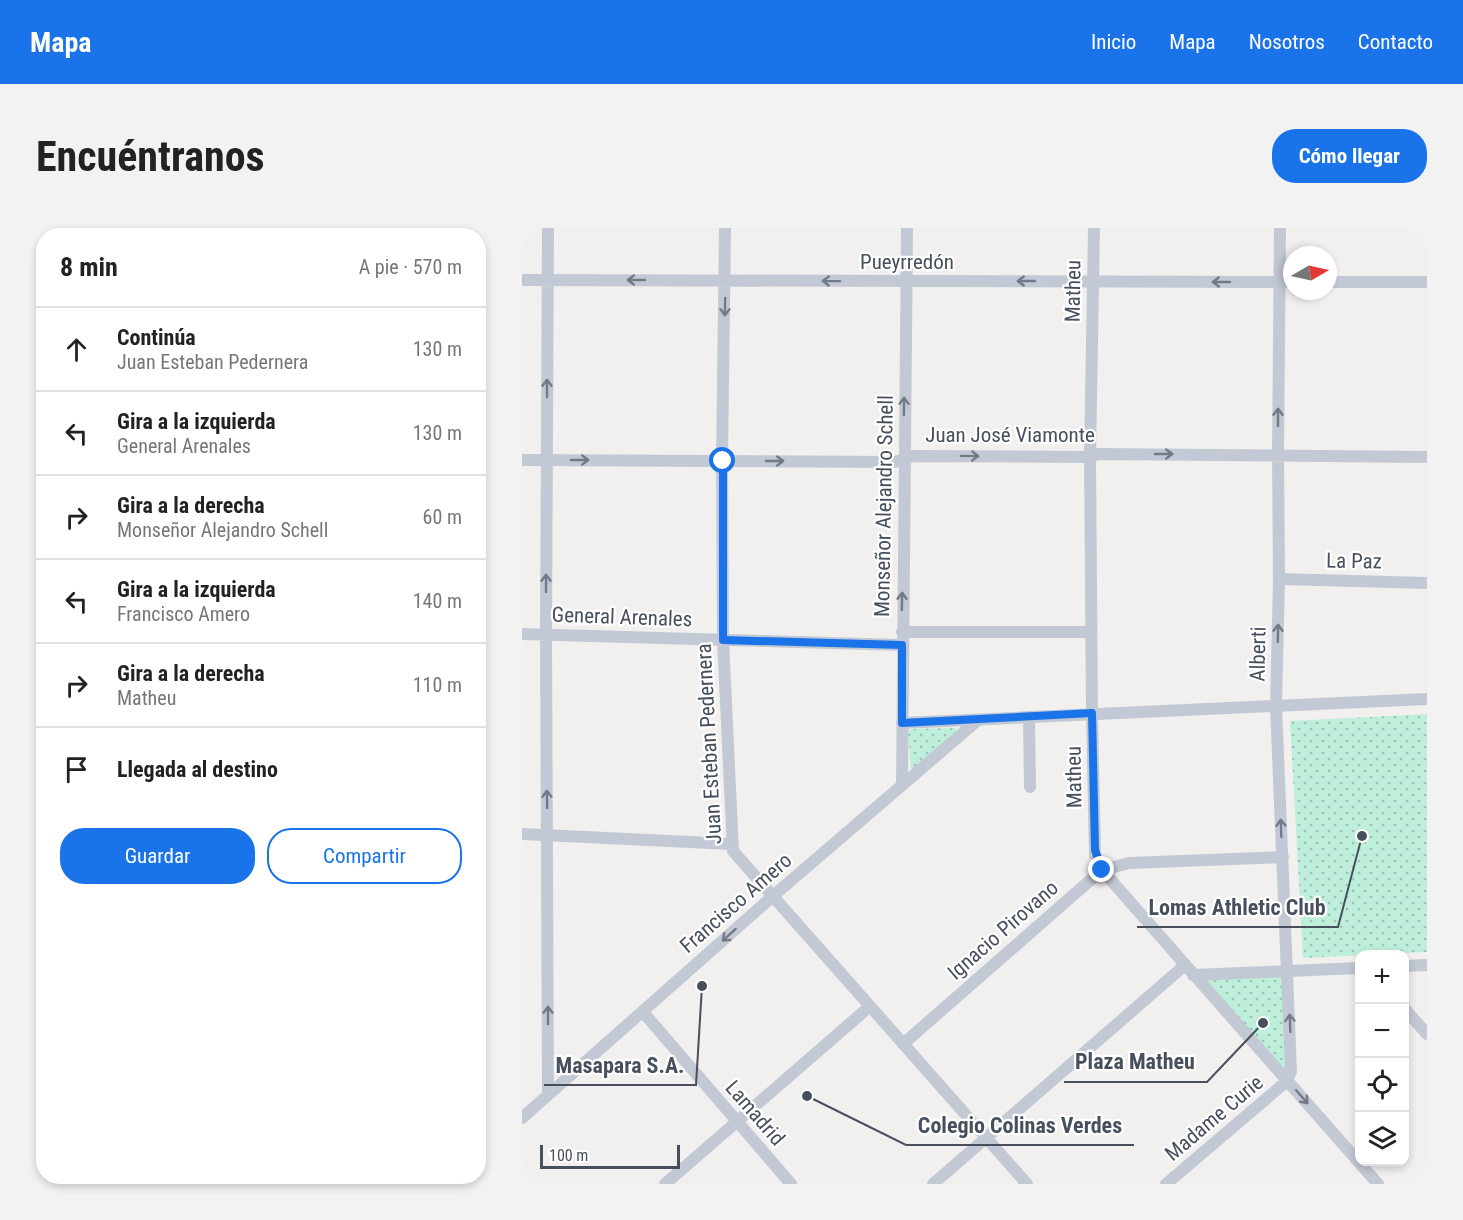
<!DOCTYPE html>
<html lang="es">
<head>
<meta charset="utf-8">
<style>
	body { margin:0; font-family:"Roboto Condensed",sans-serif; background:#f2f2f2; color:#222 }
	.controls { position:absolute; right:18px; bottom:18px; display:grid; overflow:hidden; border-radius:12px; box-shadow:0 3px 9px #0003 }
	.controls button { width:54px; height:54px; display:grid; place-items:center; padding:0; border:0; border-bottom:2px solid #e0e0e0; background:#fff; color:#222; font:30px sans-serif }
	.compass { position:absolute; left:761px; top:18px; width:54px; height:54px; border-radius:50%; background:#fff; box-shadow:0 3px 9px #0003; rotate:81deg }
	.scale { position:absolute; left:18px; bottom:15px; width:140px; box-sizing:border-box; padding-left:6px; border:3px solid #474f5d; border-top:0; font-size:16px; line-height:21px; white-space:nowrap; color:#474f5d; -webkit-text-stroke:4px #fff; paint-order:stroke }
	.stop { position:absolute; width:18px; height:18px; margin:-14px; border:4px solid #1a73e8; border-radius:50%; background:#fff }
	.stop.end { background:#1a73e8; border-color:#fff; box-shadow:0 2px 6px #0008 }
	.list { margin:0; padding:0; list-style:none }
	h2 { display:flex; justify-content:space-between; align-items:center; height:78px; margin:0; padding:0 24px; font-size:26px }
	h2 small { font-size:20px; font-weight:400; color:#767676 }
	.list li { display:grid; grid-template-columns:39px 1fr auto; gap:18px; align-items:center; box-sizing:border-box; height:84px; padding:0 24px; border-top:2px solid #e0e0e0 }
	.list b { display:block; font-size:22px; white-space:nowrap }
	.list p { margin:0; font-size:20px; white-space:nowrap; color:#767676 }
	.list em { font-size:20px; font-style:normal; color:#767676 }
	.actions { display:flex; gap:12px; padding:18px 24px }
	.actions a { flex:1; padding:14px 0; border:2px solid #1a73e8; border-radius:24px; text-align:center; font-size:21px; color:#1a73e8 }
	.actions .main { background:#1a73e8; color:#fff }
	.icon { flex:none; width:33px; height:33px; fill:none; stroke:currentColor; stroke-width:2; stroke-linecap:round; stroke-linejoin:round }
	.map { position:relative; flex:none; width:905px; height:956px; overflow:hidden; border-radius:24px }
	header { display:flex; align-items:center; gap:36px; box-sizing:border-box; height:84px; padding:0 30px; background:#1a73e8; color:#fff }
	header strong { font-size:28px }
	nav { display:flex; gap:33px; margin-inline-start:auto; font-size:21px }
	.intro { display:flex; align-items:center; justify-content:space-between; box-sizing:border-box; height:144px; padding:0 36px }
	h1 { margin:0; font-size:42px }
	.button { padding:15px 27px; border-radius:24px; background:#1a73e8; color:#fff; font-size:21px; font-weight:700 }
	main { display:flex; gap:36px; padding:0 36px }
	aside { flex:1; background:#fff; border-radius:24px; box-shadow:0 3px 9px #0003 }
	.map>svg:first-child { display:block }
	.park { fill:url(#park-dots) }
	.lines { fill:none; stroke-linecap:round; stroke-linejoin:round }
	.minor { stroke:#c3c9d4; stroke-width:12 }
	.oneway { stroke:#727a87 }
	.route { stroke:#1a73e8; stroke-width:8 }
	.labels { text-anchor:middle; stroke-width:4.5; stroke-linejoin:round; paint-order:stroke }
	.street-label { font-size:21px; fill:#474f5d; stroke:#fff }
	.leader { fill:none; stroke:#474f5d; stroke-width:2 }
	.callout-dot { fill:#474f5d; stroke:#fff; stroke-width:2 }
	.callout-label { font-size:22px; text-anchor:middle; font-weight:bold; fill:#474f5d; stroke:#fff; stroke-width:4.5; stroke-linejoin:round; paint-order:stroke }
</style>
</head>
<body>
<header>
<strong>Mapa</strong>
<nav><a>Inicio</a><a>Mapa</a><a>Nosotros</a><a>Contacto</a></nav>
</header>
<div class="intro"><h1>Encuéntranos</h1><a class="button">Cómo llegar</a></div>
<main>
<aside>
<h2>8 min<small>A pie · 570 m</small></h2>
<ul class="list">
<li><svg class="icon" aria-label="ahead" viewBox="0 0 24 24"><path d="M12 20V5M6 11l6-6 6 6"/></svg><div><b>Continúa</b><p>Juan Esteban Pedernera</p></div><em>130 m</em></li>
<li><svg class="icon" aria-label="left" viewBox="0 0 24 24"><path d="M17 20v-9H6M10 6l-5 5 5 5"/></svg><div><b>Gira a la izquierda</b><p>General Arenales</p></div><em>130 m</em></li>
<li><svg class="icon" aria-label="right" viewBox="0 0 24 24"><path d="M7 20v-9h11M14 6l5 5-5 5"/></svg><div><b>Gira a la derecha</b><p>Monseñor Alejandro Schell</p></div><em>60 m</em></li>
<li><svg class="icon" aria-label="left" viewBox="0 0 24 24"><path d="M17 20v-9H6M10 6l-5 5 5 5"/></svg><div><b>Gira a la izquierda</b><p>Francisco Amero</p></div><em>140 m</em></li>
<li><svg class="icon" aria-label="right" viewBox="0 0 24 24"><path d="M7 20v-9h11M14 6l5 5-5 5"/></svg><div><b>Gira a la derecha</b><p>Matheu</p></div><em>110 m</em></li>
<li><svg class="icon" aria-label="arrive" viewBox="0 0 24 24"><path d="M6 21V4h12l-3 4 3 4H6"/></svg><div><b>Llegada al destino</b></div></li>
</ul>
<div class="actions"><a class="main">Guardar</a><a>Compartir</a></div>
</aside>
<div class="map">
<svg width="905" height="956" viewBox="0 0 905 956">
	<defs>
		<pattern id="park-dots" width="8" height="8" patternUnits="userSpaceOnUse" patternTransform="scale(1.5)"><rect width="8" height="8" fill="#beefdb"/><path d="M2 2h.1M6 6h.1" fill="none" stroke="#9cc4b5" stroke-width="1.8" stroke-linecap="round"/></pattern>
	</defs>
	<rect width="100%" height="100%" fill="#f2f0ef"/>
	<path class="park" d="M 905,486 L 905,724 L 781,730 L 768,493 Z
		M 434,500 L 434,505 L 393,539 L 389,541 L 386,504 L 389,501 Z
		M 766,743 L 768,848 L 671,747 Z"/>
	<g class="lines">
		<path class="minor" d="M 203,0 L 200,233 L 201,412 L 211,623 L 505,956
			M 572,0 L 568,228 L 570,485 L 573,627 L 580,642 L 856,956
			M 0,52 L 770,54
			M 806,54 L 905,54
			M 0,232 L 373,234 L 391,228 L 562,229 L 577,226 L 905,229
			M 757,351 L 905,355
			M 380,404 L 569,404
			M 0,406 L 380,417
			M 507,489 L 508,559
			M 380,495 L 905,471
			M 380,557 L 385,0
			M 0,606 L 210,616
			M 882,738 L 905,737
			M 671,747 L 838,740
			M 882,780 L 905,806
			M 121,784 L 269,956
			M 381,816 L 580,642 L 607,635 L 761,629
			M 26,867 L 24,406 L 26,0
			M 0,890 L 251,668 L 456,492
			M 143,956 L 347,779
			M 411,956 L 663,737
			M 644,956 L 765,853 L 769,843 L 754,478 L 757,351 L 756,227 L 758,0"/>
	</g>
	<defs><path id="oneway-shaft" d="M-6 0H5M1.5-3L5.5 0L1.5 3" fill="none" stroke-width="1.6" stroke-linecap="round" stroke-linejoin="round" transform="scale(1.5)"/></defs>
	<g class="oneway">
		<use href="#oneway-shaft" transform="translate(114 52) rotate(180)"/>
		<use href="#oneway-shaft" transform="translate(309 53) rotate(-179)"/>
		<use href="#oneway-shaft" transform="translate(504 53) rotate(180)"/>
		<use href="#oneway-shaft" transform="translate(699 54) rotate(-180)"/>
		<use href="#oneway-shaft" transform="translate(203 79) rotate(91)"/>
		<use href="#oneway-shaft" transform="translate(25 160) rotate(-90)"/>
		<use href="#oneway-shaft" transform="translate(382 178) rotate(-89)"/>
		<use href="#oneway-shaft" transform="translate(756 189) rotate(-90)"/>
		<use href="#oneway-shaft" transform="translate(642 226)"/>
		<use href="#oneway-shaft" transform="translate(448 228) rotate(1)"/>
		<use href="#oneway-shaft" transform="translate(58 232)"/>
		<use href="#oneway-shaft" transform="translate(253 233)"/>
		<use href="#oneway-shaft" transform="translate(24 355) rotate(-90)"/>
		<use href="#oneway-shaft" transform="translate(380 373) rotate(-89)"/>
		<use href="#oneway-shaft" transform="translate(756 405) rotate(-89)"/>
		<use href="#oneway-shaft" transform="translate(25 571) rotate(-91)"/>
		<use href="#oneway-shaft" transform="translate(759 600) rotate(-92)"/>
		<use href="#oneway-shaft" transform="translate(207 707) rotate(138)"/>
		<use href="#oneway-shaft" transform="translate(26 787) rotate(-90)"/>
		<use href="#oneway-shaft" transform="translate(768 795) rotate(-92)"/>
		<use href="#oneway-shaft" transform="translate(780 869) rotate(49)"/>
	</g>
	<g class="lines">
		<path class="route" d="M 201,233 L 201,412 L 380,417 L 380,495 L 570,485 L 573,622 L 580,642"/>
	</g>
	<g class="labels">
		<g class="street-label">
			<text x="385" y="41">Pueyrredón</text>
			<text transform="translate(551 63) rotate(-89)" y="7">Matheu</text>
			<text x="488" y="214">Juan José Viamonte</text>
			<text transform="translate(362 278) rotate(-89)" y="7">Monseñor Alejandro Schell</text>
			<text transform="translate(832 333) rotate(1)" y="7">La Paz</text>
			<text transform="translate(100 389) rotate(2)" y="7">General Arenales</text>
			<text transform="translate(736 426) rotate(-89)" y="7">Alberti</text>
			<text transform="translate(187 516) rotate(-93)" y="7">Juan Esteban Pedernera</text>
			<text transform="translate(552 549) rotate(-91)" y="7">Matheu</text>
			<text transform="translate(214 675) rotate(-41)" y="7">Francisco Amero</text>
			<text transform="translate(481 702) rotate(-41)" y="7">Ignacio Pirovano</text>
			<text transform="translate(233 885) rotate(49)" y="7">Lamadrid</text>
			<text transform="translate(692 890) rotate(-40)" y="7">Madame Curie</text>
		</g>
	</g>
	<path class="leader" d="M840 608L816 699H615M741 795L685 854H542M180 758L174 857H22M285 868L384 917H612"/>
	<g class="callout-dot">
		<circle cx="840" cy="608" r="6"/>
		<circle cx="741" cy="795" r="6"/>
		<circle cx="180" cy="758" r="6"/>
		<circle cx="285" cy="868" r="6"/>
	</g>
	<g class="callout-label">
		<text x="715" y="687">Lomas Athletic Club</text>
		<text x="613" y="841">Plaza Matheu</text>
		<text x="98" y="845">Masapara S.A.</text>
		<text x="498" y="905">Colegio Colinas Verdes</text>
	</g>
</svg>
<div class="controls">
<button>+</button>
<button>−</button>
<button><svg class="icon" aria-label="locate" viewBox="0 0 24 24"><circle cx="12" cy="12" r="6"/><path d="M12 2v4M12 18v4M2 12h4M18 12h4"/></svg></button>
<button><svg class="icon" aria-label="layers" viewBox="0 0 24 24"><path d="M12 4l9 5-9 5-9-5zM3 14l9 5 9-5"/></svg></button>
</div>
<svg class="compass" viewBox="-18 -18 36 36"><path d="M0-13l5 13h-10z" fill="#e53935"/><path d="M0 13l5-13h-10z" fill="#767676"/></svg>
<div class="scale">100 m</div>
<div class="stop" style="left:201px;top:233px"></div>
<div class="stop end" style="left:580px;top:642px"></div>
</div>
</main>
</body>
</html>
